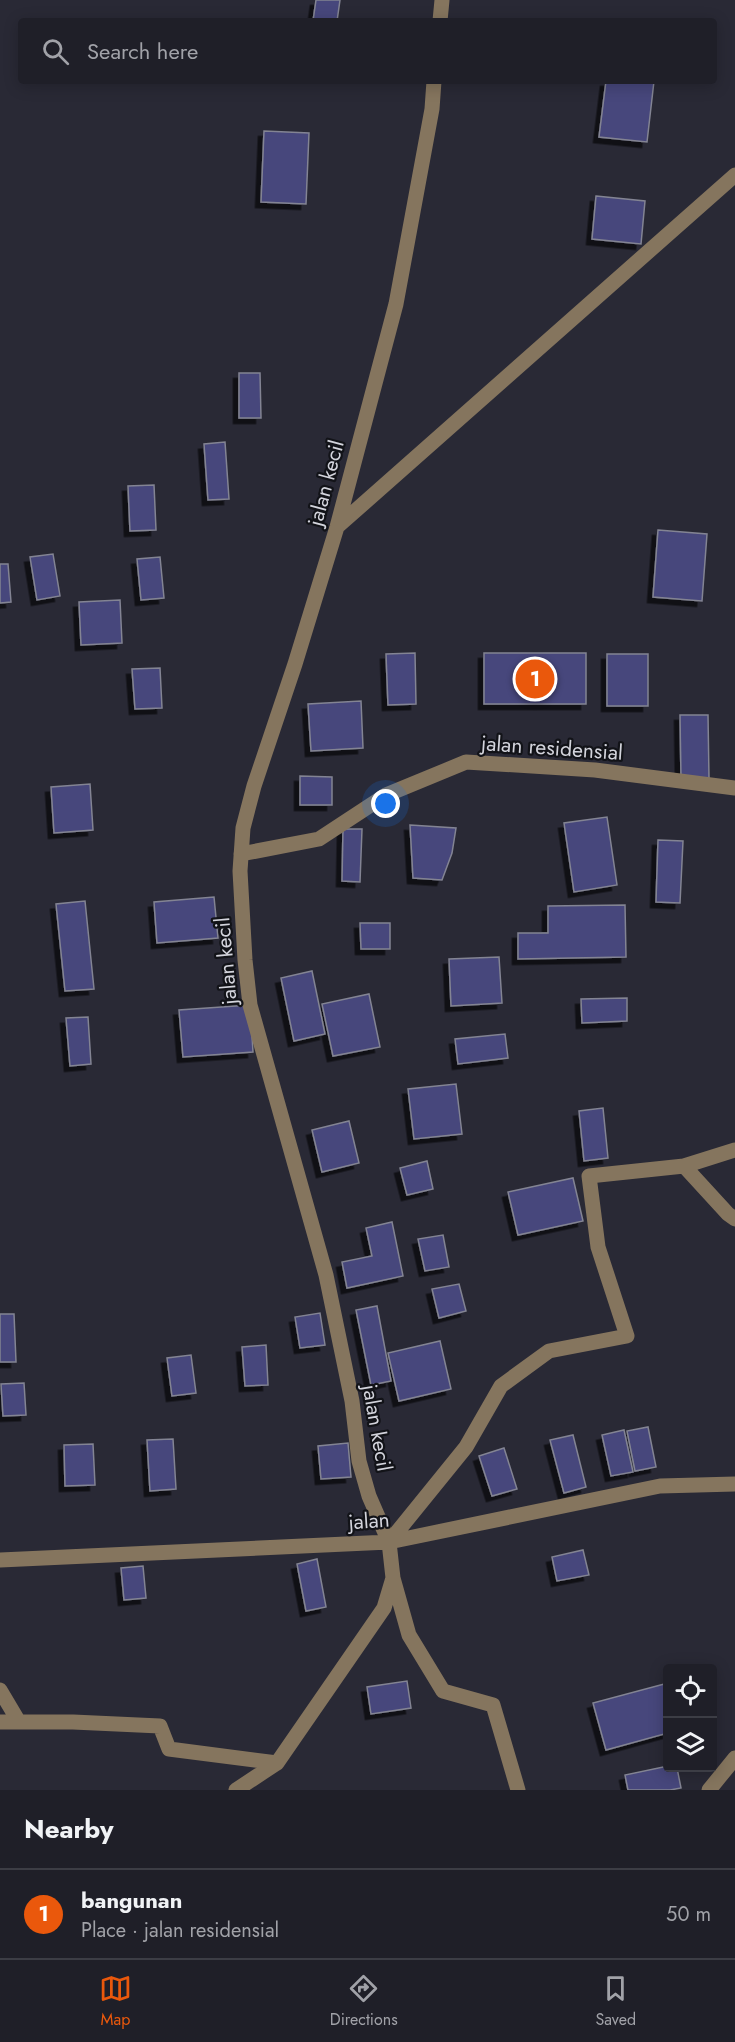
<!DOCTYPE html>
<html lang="en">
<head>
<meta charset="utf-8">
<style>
	body { margin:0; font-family:Jost,sans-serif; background:#272730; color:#f1f3f6 }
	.controls { position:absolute; right:18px; bottom:18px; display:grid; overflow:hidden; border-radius:6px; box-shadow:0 3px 15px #0003 }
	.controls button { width:54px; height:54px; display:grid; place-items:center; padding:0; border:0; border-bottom:2px solid #3c3d45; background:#1f1f28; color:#f1f3f6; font:30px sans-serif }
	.you { position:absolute; left:386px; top:804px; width:21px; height:21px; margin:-15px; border:4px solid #fff; border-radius:50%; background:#1a73e8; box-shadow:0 0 0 9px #1a73e833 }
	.badge { display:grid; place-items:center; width:39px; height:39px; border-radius:50%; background:#ea580c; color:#fff; font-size:20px; font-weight:700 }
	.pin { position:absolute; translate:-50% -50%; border:3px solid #fff; box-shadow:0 2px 6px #0006 }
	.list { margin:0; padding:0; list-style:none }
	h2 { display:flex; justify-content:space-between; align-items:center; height:78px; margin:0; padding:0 24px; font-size:26px }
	h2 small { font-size:20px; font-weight:400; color:#a1a2a8 }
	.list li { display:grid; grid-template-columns:39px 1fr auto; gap:18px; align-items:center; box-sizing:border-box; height:90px; padding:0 24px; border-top:2px solid #3c3d45 }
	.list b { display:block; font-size:22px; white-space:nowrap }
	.list p { margin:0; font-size:20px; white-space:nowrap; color:#a1a2a8 }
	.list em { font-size:20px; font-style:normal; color:#a1a2a8 }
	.icon { flex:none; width:33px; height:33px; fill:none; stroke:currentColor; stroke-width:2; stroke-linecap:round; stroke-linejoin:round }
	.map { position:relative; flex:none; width:735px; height:1790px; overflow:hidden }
	.search { position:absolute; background:#1f1f28; box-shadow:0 3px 15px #0003; left:18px; right:18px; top:18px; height:66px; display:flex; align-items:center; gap:15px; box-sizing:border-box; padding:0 21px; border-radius:6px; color:#a1a2a8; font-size:22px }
	.sheet { height:168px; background:#1f1f28 }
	nav { display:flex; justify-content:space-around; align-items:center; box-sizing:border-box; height:84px; border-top:2px solid #3c3d45; background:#1f1f28; font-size:16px; color:#a1a2a8 }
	nav a { display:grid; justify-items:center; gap:3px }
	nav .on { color:#ea580c }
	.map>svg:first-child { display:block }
	.building { fill:#46467b; stroke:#838493; stroke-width:1.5; filter:url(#shadow) }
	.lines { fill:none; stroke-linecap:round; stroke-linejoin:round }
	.minor { stroke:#85755e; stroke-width:15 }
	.labels { text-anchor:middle; stroke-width:4.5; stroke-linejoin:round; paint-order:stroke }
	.street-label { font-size:21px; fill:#d3d4dc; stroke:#121318 }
</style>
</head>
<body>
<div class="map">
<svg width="735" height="1790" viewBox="0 0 735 1790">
	<defs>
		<filter id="shadow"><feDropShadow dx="-5.5" dy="5.5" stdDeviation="0" flood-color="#0009"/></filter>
	</defs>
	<rect width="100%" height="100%" fill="#292935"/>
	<path class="building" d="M 316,0 L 340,0 L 337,21 L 313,21 Z
		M 606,81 L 654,81 L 647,142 L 599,137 Z
		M 264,131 L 309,133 L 306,204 L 261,202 Z
		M 596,196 L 645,201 L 641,244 L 592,239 Z
		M 239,373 L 260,373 L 261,418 L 239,418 Z
		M 225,442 L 229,499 L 208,500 L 204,444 Z
		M 154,485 L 156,530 L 130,531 L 128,486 Z
		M 658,530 L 707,534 L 702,601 L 653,597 Z
		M 53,554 L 60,596 L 37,600 L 30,557 Z
		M 160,557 L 164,598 L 141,600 L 137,559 Z
		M 0,564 L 8,564 L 11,602 L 0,603 Z
		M 120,600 L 122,643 L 81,645 L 79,602 Z
		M 415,653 L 416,704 L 388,705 L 386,654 Z
		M 484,653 L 586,653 L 586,704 L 484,704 Z
		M 607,654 L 648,654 L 648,706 L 607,706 Z
		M 160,668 L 162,708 L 135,709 L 132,669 Z
		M 361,701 L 363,748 L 311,751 L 308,704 Z
		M 680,715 L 708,715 L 709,778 L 681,778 Z
		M 300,776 L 332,777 L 332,805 L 300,805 Z
		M 90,784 L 93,830 L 54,833 L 51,787 Z
		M 607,817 L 617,885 L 574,892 L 564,823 Z
		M 410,825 L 456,828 L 452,853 L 442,880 L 413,878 Z
		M 343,829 L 362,829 L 360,882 L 342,881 Z
		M 658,840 L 683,841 L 680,903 L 656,902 Z
		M 214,897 L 218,938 L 157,943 L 154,902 Z
		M 85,901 L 94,989 L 65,991 L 56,904 Z
		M 625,905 L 626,957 L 518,959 L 518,933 L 548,933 L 548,906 Z
		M 360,923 L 390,923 L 390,949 L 361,949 Z
		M 499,957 L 502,1003 L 451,1006 L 449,959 Z
		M 312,971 L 325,1034 L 294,1041 L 281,978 Z
		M 369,994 L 380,1047 L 333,1056 L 322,1004 Z
		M 627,998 L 627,1021 L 582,1023 L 581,999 Z
		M 250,1005 L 253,1052 L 183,1057 L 179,1010 Z
		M 88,1017 L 91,1064 L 70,1066 L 66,1018 Z
		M 505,1034 L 508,1058 L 458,1064 L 455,1039 Z
		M 456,1084 L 462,1134 L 414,1139 L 408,1089 Z
		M 603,1108 L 608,1158 L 584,1161 L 579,1111 Z
		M 349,1121 L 359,1163 L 322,1172 L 312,1130 Z
		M 427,1161 L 433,1189 L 407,1195 L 400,1168 Z
		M 573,1178 L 583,1221 L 518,1235 L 508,1192 Z
		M 392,1222 L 403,1276 L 347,1288 L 342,1262 L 372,1256 L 366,1228 Z
		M 443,1235 L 449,1267 L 425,1271 L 418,1239 Z
		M 459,1284 L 466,1311 L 439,1318 L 432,1289 Z
		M 377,1306 L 391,1381 L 371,1385 L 356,1310 Z
		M 320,1313 L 325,1345 L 300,1348 L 295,1317 Z
		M 0,1314 L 14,1314 L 16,1362 L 0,1362 Z
		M 440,1341 L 451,1389 L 399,1401 L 388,1353 Z
		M 266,1345 L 268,1385 L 245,1386 L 242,1347 Z
		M 191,1355 L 196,1393 L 172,1396 L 167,1358 Z
		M 24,1383 L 26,1415 L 3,1416 L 1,1384 Z
		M 648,1427 L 656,1467 L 635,1471 L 627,1431 Z
		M 624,1430 L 633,1472 L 611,1476 L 602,1435 Z
		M 573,1435 L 586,1487 L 564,1493 L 550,1440 Z
		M 173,1439 L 176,1489 L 150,1491 L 147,1440 Z
		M 348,1443 L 351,1477 L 321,1479 L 318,1446 Z
		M 93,1444 L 95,1485 L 65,1486 L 64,1445 Z
		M 504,1448 L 517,1489 L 492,1496 L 479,1456 Z
		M 583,1550 L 589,1575 L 557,1581 L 552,1557 Z
		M 317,1559 L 326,1607 L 306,1611 L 297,1564 Z
		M 143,1566 L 146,1598 L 124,1600 L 121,1568 Z
		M 407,1681 L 411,1708 L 371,1714 L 367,1687 Z
		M 668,1683 L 668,1733 L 606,1750 L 593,1703 Z
		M 668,1766 L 677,1768 L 681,1788 L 670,1790 L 628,1790 L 625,1775 Z"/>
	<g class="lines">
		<path class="minor" d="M 440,21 L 442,0
			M 434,81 L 432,109 L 396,304 L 337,527 L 295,664 L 254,786 L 243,828 L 240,871 L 245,960 L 250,1005 L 326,1275 L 352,1401 L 359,1461 L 369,1496 L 389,1542 L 393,1578 L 409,1635 L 443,1691 L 493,1705 L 518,1790
			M 337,527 L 735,175
			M 241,854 L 319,839 L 386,795 L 466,762 L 595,770 L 735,788
			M 684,1166 L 728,1214 L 735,1219
			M 389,1542 L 466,1447 L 501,1386 L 549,1351 L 627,1336 L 598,1247 L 589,1176 L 684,1166 L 735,1150
			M 0,1560 L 389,1542 L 660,1486 L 735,1484
			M 0,1690 L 19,1722 L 73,1722 L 160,1726 L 169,1749 L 277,1763 L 384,1608 L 393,1578
			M 0,1722 L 19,1722
			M 236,1790 L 277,1763
			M 709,1790 L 735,1758"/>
	</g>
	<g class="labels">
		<g class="street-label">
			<text transform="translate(326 483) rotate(-75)" y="7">jalan kecil</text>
			<text transform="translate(552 748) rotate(4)" y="7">jalan residensial</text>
			<text transform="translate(226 961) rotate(-95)" y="7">jalan kecil</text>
			<text transform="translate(377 1428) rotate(80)" y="7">jalan kecil</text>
			<text transform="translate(369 1521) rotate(-4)" y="7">jalan</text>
		</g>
	</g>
</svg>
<div class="controls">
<button><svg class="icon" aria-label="locate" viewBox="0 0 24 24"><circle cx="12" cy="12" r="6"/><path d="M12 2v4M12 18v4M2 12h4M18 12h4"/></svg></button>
<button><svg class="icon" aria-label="layers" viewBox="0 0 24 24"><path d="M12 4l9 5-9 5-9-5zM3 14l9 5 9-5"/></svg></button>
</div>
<div class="you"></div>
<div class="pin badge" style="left:535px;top:679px">1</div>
<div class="search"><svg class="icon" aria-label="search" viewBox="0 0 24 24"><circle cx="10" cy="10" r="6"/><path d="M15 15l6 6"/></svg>Search here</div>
</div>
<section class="sheet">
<h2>Nearby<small></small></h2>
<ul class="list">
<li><span class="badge">1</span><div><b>bangunan</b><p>Place · jalan residensial</p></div><em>50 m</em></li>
</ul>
</section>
<nav>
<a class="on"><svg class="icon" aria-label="map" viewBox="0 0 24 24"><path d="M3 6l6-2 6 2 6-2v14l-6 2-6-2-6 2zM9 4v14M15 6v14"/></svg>Map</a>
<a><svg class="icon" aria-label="directions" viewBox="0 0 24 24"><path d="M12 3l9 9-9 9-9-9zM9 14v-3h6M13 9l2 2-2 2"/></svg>Directions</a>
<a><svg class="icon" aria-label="saved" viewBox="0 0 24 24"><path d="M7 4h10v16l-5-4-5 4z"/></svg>Saved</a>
</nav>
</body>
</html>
